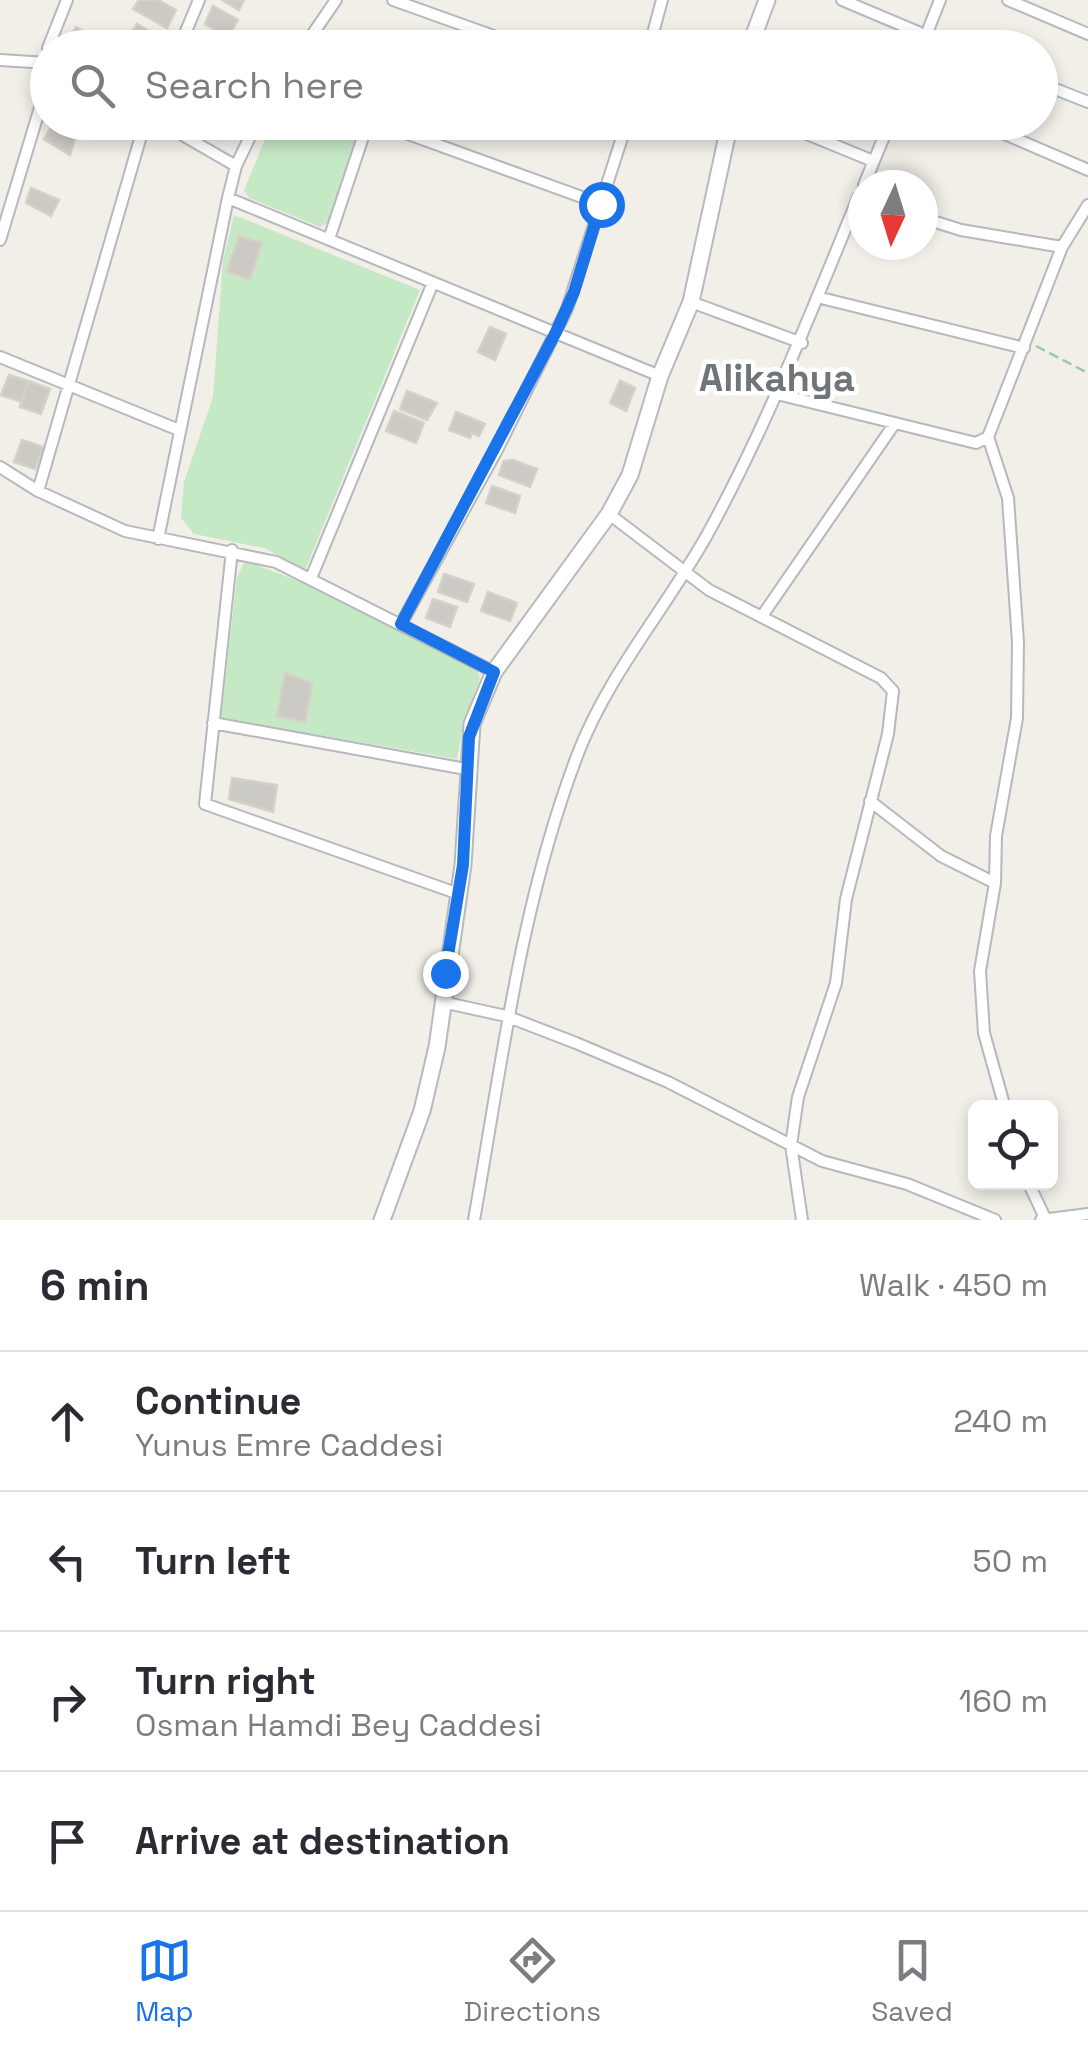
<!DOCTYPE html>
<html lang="en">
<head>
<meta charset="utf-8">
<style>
	body { margin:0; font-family:"Space Grotesk",sans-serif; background:#f7f7f7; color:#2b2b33 }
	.controls { position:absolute; right:30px; bottom:30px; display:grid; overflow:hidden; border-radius:15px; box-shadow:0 5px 15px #0003 }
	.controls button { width:90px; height:90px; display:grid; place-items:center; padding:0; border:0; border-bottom:2px solid #e1e1e2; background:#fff; color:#2b2b33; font:50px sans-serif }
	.compass { position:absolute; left:848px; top:170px; width:90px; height:90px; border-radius:50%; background:#fff; box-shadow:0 5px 15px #0003; rotate:184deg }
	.stop { position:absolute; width:30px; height:30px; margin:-22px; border:8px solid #1a73e8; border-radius:50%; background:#fff }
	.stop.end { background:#1a73e8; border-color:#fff; box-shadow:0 2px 10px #0008 }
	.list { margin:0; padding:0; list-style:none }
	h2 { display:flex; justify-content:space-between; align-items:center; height:130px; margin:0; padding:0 40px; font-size:42px }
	h2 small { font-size:32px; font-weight:400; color:#7c7c81 }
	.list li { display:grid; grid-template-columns:65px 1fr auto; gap:30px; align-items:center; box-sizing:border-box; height:140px; padding:0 40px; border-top:2px solid #e1e1e2 }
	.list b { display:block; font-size:38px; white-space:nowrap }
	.list p { margin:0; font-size:32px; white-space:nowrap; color:#7c7c81 }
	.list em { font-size:32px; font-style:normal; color:#7c7c81 }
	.icon { flex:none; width:55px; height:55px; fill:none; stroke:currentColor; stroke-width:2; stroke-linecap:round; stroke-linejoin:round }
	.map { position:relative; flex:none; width:1088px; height:1220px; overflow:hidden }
	.search { position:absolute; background:#fff; box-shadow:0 5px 15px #0003; left:30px; right:30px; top:30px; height:110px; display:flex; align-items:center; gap:25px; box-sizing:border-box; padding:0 35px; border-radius:55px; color:#7c7c81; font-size:38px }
	.sheet { height:690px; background:#fff }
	nav { display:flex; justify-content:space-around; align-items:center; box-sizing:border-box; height:140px; border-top:2px solid #e1e1e2; background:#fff; font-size:28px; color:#7c7c81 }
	nav a { display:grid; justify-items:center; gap:5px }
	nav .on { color:#1a73e8 }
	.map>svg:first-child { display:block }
	.green { fill:#c5e8c5 }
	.building { fill:#cccac5; stroke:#d6d1c6; stroke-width:2.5 }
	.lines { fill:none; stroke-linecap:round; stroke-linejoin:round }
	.street-casing { stroke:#b5b8bc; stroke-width:14 }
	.secondary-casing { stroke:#b6babf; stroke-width:19 }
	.path { stroke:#9cc7a9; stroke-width:2.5; stroke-dasharray:10 5; stroke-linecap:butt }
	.street { stroke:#fff; stroke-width:10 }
	.secondary { stroke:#fff; stroke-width:15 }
	.route { stroke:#1a73e8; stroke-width:12 }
	.labels { text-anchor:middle; stroke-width:9; stroke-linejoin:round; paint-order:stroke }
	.quarter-label { font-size:38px; font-weight:bold; fill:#70757a; stroke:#fff }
</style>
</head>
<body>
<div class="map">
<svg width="1088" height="1220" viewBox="0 0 1088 1220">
	<rect width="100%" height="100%" fill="#f1efe8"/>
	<path class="green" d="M 272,123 L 334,123 L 357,131 L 328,223 L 320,227 L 249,198 L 244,190 Z
		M 234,215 L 420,290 L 305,570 L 264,548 L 194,534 L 181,518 L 184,482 L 213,397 L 223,261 Z
		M 245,561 L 320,589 L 477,670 L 480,679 L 464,720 L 457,759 L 221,718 L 237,577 Z"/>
	<path class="building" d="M 139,0 L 158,0 L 176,10 L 167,28 L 133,9 Z
		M 222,0 L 244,0 L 239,10 Z
		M 213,6 L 238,20 L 228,37 L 205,24 Z
		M 137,24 L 163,39 L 158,48 L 134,48 L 125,43 Z
		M 76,27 L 96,39 L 91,48 L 65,46 Z
		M 202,33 L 223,44 L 222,48 L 196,48 Z
		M 54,122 L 77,131 L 70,155 L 44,139 Z
		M 31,188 L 59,200 L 51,216 L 26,203 Z
		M 239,236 L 262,243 L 250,279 L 227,272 Z
		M 490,327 L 506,334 L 495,360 L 478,352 Z
		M 9,375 L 28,381 L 22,402 L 1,395 Z
		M 28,381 L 50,389 L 41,414 L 20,407 Z
		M 620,381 L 635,388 L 626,411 L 610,403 Z
		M 407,391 L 437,403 L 427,420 L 400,409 Z
		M 394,411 L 424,423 L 416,443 L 386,431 Z
		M 456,412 L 485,424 L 479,436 L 472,433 L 470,438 L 449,430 Z
		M 22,440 L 43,447 L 35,469 L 14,462 Z
		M 513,460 L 537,469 L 530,487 L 499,475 L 504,461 Z
		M 492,486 L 520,496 L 515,513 L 486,503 Z
		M 444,574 L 474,584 L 467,602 L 438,592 Z
		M 488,592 L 517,603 L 510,621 L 481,611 Z
		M 433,599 L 457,607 L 450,627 L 426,618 Z
		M 285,673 L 312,683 L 305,722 L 277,716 Z
		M 232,778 L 277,785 L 273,812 L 229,799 Z"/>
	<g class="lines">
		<g class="street-casing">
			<path id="street" d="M 393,0 L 527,48
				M 842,0 L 956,48
				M 1008,0 L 1088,34
				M 48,48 L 67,0
				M 179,48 L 199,0
				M 303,48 L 336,0
				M 649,48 L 662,0
				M 921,48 L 940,0
				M 0,60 L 48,63
				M 1040,83 L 1088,102
				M 160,122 L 236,166
				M 375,122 L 601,204
				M 778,122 L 873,161
				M 977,122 L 1088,170
				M 864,185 L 890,122
				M 228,198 L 660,376
				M 923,218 L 961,230 L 1062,247
				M 329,239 L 368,122
				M 0,240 L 48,81
				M 817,297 L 1024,348
				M 691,302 L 802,343
				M 0,357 L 179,430
				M 777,394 L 976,443 L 988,437 L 1062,247 L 1088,205
				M 988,437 L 1008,498 L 1018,642 L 1017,718 L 996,836 L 995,883 L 980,971 L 984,1033 L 1005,1108
				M 0,467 L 38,491 L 125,531 L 276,562 L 494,672
				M 38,491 L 145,122
				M 609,514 L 709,590 L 881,678 L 893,691 L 888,734 L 846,899 L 836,983 L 798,1097 L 791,1145 L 802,1220
				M 158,539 L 228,198 L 236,166 L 257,122
				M 232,550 L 205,804 L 459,894
				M 311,578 L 432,285
				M 762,616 L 895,423
				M 401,624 L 497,450 L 567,309 L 627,122
				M 213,723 L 466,769
				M 870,801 L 941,856 L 995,883
				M 442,1002 L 506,1016 L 576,1043 L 668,1082 L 822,1161 L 907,1184 L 995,1220
				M 1028,1182 L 1045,1218
				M 474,1220 C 502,1063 520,906 577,756 C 607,676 665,610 707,535 C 767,426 811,312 858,198 L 863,199
				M 1041,1220 L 1088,1214"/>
		</g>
		<g class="secondary-casing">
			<path id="secondary" d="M 749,48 L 767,0
				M 382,1220 L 422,1111 L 437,1047 L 463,865 L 472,724 L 494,672 L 609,514 L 630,475 L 660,376 L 691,302 L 730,122"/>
		</g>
		<path class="path" d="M 1036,346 L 1088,373"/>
		<use href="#street" class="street"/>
		<use href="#secondary" class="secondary"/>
	</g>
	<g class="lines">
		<path class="route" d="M 445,973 L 463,865 L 469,737 L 494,672 L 401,624 L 556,332 L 574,292 L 601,204"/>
	</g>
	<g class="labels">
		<g class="quarter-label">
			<text x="777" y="391">Alikahya</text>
		</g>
	</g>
</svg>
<div class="controls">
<button><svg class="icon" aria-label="locate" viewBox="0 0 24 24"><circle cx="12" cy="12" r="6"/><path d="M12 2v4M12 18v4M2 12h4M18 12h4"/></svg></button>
</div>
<svg class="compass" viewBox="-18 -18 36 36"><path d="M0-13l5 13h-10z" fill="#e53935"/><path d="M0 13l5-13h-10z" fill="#7c7c81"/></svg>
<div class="stop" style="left:601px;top:204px"></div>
<div class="stop end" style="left:445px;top:973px"></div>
<div class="search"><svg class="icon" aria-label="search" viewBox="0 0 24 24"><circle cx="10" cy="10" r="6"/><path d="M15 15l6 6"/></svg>Search here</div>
</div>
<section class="sheet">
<h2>6 min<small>Walk · 450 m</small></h2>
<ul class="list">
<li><svg class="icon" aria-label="ahead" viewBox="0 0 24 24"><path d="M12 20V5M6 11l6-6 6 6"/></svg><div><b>Continue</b><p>Yunus Emre Caddesi</p></div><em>240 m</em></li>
<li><svg class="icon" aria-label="left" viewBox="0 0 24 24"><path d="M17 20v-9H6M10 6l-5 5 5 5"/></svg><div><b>Turn left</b></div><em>50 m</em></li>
<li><svg class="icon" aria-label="right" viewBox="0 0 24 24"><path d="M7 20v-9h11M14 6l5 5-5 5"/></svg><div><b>Turn right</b><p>Osman Hamdi Bey Caddesi</p></div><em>160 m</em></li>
<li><svg class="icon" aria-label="arrive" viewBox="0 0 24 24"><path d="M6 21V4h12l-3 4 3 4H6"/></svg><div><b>Arrive at destination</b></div></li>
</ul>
</section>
<nav>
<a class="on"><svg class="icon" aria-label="map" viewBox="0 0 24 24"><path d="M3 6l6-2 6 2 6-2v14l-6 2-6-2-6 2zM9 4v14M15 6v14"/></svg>Map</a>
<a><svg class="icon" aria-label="directions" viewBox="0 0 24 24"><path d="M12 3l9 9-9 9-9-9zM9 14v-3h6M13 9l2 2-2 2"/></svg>Directions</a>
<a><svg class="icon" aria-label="saved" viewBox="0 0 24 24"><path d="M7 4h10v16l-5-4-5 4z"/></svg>Saved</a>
</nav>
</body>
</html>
